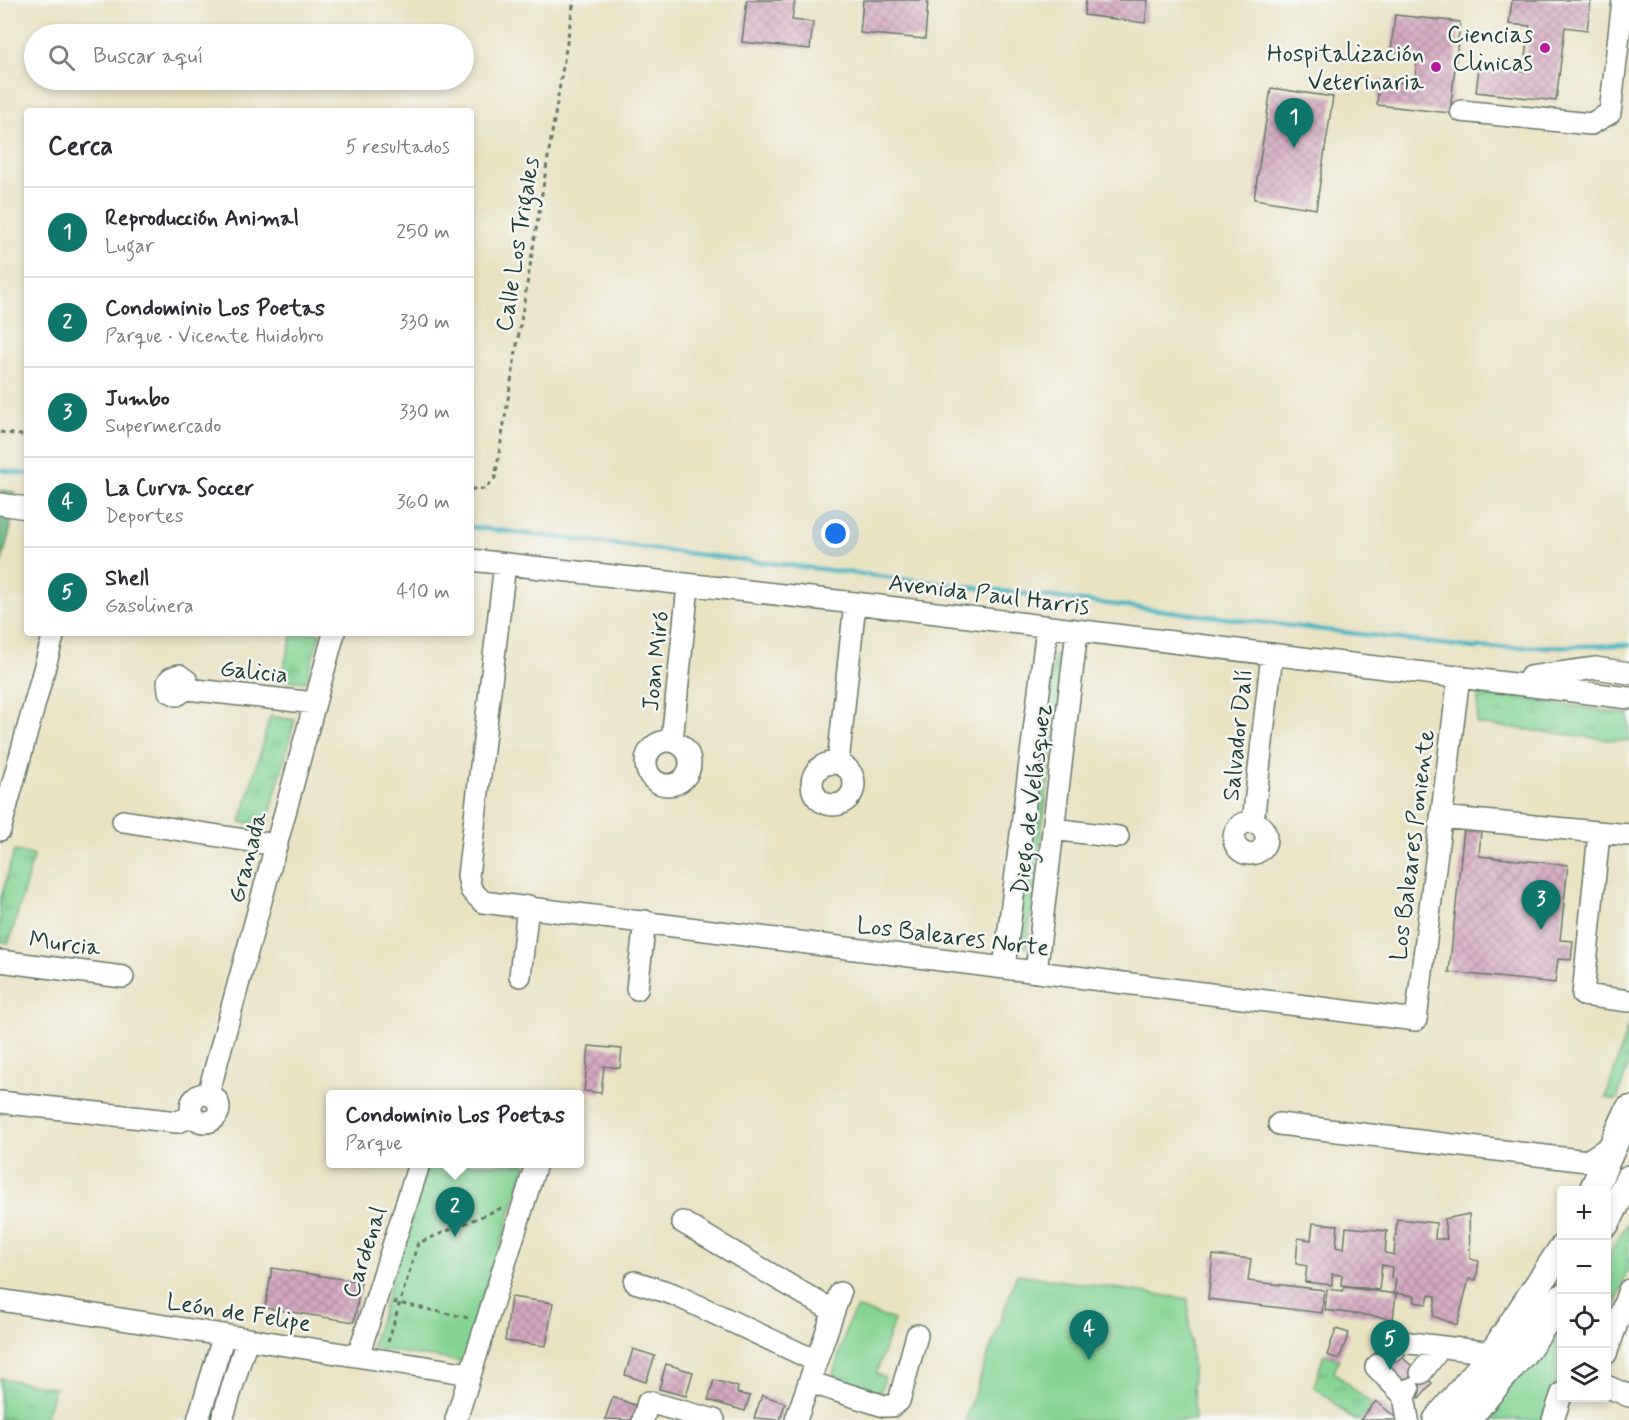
<!DOCTYPE html>
<html lang="es">
<head>
<meta charset="utf-8">
<style>
	body { margin:0; font-family:Mynerve,sans-serif; background:#f2f2f3; color:#2b2b33 }
	.controls { position:absolute; right:18px; bottom:18px; display:grid; overflow:hidden; border-radius:6px; box-shadow:0 3px 9px #0003 }
	.controls button { width:54px; height:54px; display:grid; place-items:center; padding:0; border:0; border-bottom:2px solid #e1e1e2; background:#fff; color:#2b2b33; font:30px sans-serif }
	.you { position:absolute; left:836px; top:534px; width:21px; height:21px; margin:-15px; border:4px solid #fff; border-radius:50%; background:#1a73e8; box-shadow:0 0 0 9px #1a73e833 }
	.badge { display:grid; place-items:center; width:39px; height:39px; border-radius:50%; background:#0f766e; color:#fff; font-size:20px; font-weight:700 }
	.pin { position:absolute; translate:-50% -50px; filter:drop-shadow(0 2px 3px #0008) }
	.pin::after { content:''; position:absolute; top:32px; width:21px; height:18px; background:inherit; clip-path:polygon(0 0,100% 0,50% 100%) }
	.popup { position:absolute; left:326px; top:1090px; width:258px; height:78px; box-sizing:border-box; display:grid; place-content:center; border-radius:6px; background:#fff; filter:drop-shadow(0 2px 4px #0005); font-size:20px; white-space:nowrap; color:#7c7c81 }
	.popup b { font-size:22px; color:#2b2b33 }
	.popup::after { content:''; position:absolute; left:50%; top:100%; margin-left:-12px; border:12px solid transparent; border-top-color:#fff }
	.list { margin:0; padding:0; list-style:none }
	h2 { display:flex; justify-content:space-between; align-items:center; height:78px; margin:0; padding:0 24px; font-size:26px }
	h2 small { font-size:20px; font-weight:400; color:#7c7c81 }
	.list li { display:grid; grid-template-columns:39px 1fr auto; gap:18px; align-items:center; box-sizing:border-box; height:90px; padding:0 24px; border-top:2px solid #e1e1e2 }
	.list b { display:block; font-size:22px; white-space:nowrap }
	.list p { margin:0; font-size:20px; white-space:nowrap; color:#7c7c81 }
	.list em { font-size:20px; font-style:normal; color:#7c7c81 }
	.icon { flex:none; width:33px; height:33px; fill:none; stroke:currentColor; stroke-width:2; stroke-linecap:round; stroke-linejoin:round }
	.map { position:relative; flex:none; width:1629px; height:1420px; overflow:hidden }
	.search { position:absolute; background:#fff; box-shadow:0 3px 9px #0003; left:24px; top:24px; width:450px; height:66px; display:flex; align-items:center; gap:15px; box-sizing:border-box; padding:0 21px; border-radius:33px; color:#7c7c81; font-size:22px }
	.panel { position:absolute; background:#fff; box-shadow:0 3px 9px #0003; left:24px; top:108px; width:450px; height:528px; border-radius:6px }
	.map>svg:first-child { display:block }
	.grass { fill:url(#grass-tufts); stroke:#528864; stroke-width:1.5 }
	.forest { fill:url(#forest-firs); stroke:#457a59; stroke-width:1.5 }
	.park { fill:#84d494; stroke:#528864; stroke-width:1.5 }
	.lines { fill:none; stroke-linecap:round; stroke-linejoin:round }
	.stream { stroke:#45b3c1; stroke-width:4.5 }
	.building { fill:url(#building-cross-hatch) }
	.minor-casing { stroke:#676; stroke-width:24 }
	.major-casing { stroke:#676; stroke-width:30 }
	.path { stroke:#676; stroke-width:3; stroke-dasharray:4.5 4.5; stroke-linecap:butt }
	.minor { stroke:#fff; stroke-width:21 }
	.major { stroke:#fff; stroke-width:27 }
	.poi-dot { fill:#b5179e; stroke:#f6f6f2; stroke-width:2 }
	.labels { text-anchor:middle; stroke-width:5; stroke-linejoin:round; paint-order:stroke }
	.poi-label { font-size:24px; fill:#1f3d34; stroke:#f6f6f2; text-anchor:end }
	.street-label { font-size:24px; fill:#1f3d34; stroke:#f6f6f2 }
</style>
</head>
<body>
<div class="map">
<svg width="1629" height="1420" viewBox="0 0 1629 1420">
	<defs>
		<pattern id="grass-tufts" width="24" height="20" patternUnits="userSpaceOnUse" patternTransform="scale(1.5)"><rect width="24" height="20" fill="#84d494"/><path d="M3 7l-1-3M5 7V3M7 7l1-3M15 17l-1-3M17 17v-4M19 17l1-3" fill="none" stroke="#6bad7a"/></pattern>
		<pattern id="forest-firs" width="22" height="20" patternUnits="userSpaceOnUse" patternTransform="scale(1.5)"><rect width="22" height="20" fill="#6bb67e"/><path d="M5 1l3.5 6h-7zM16 11l3.5 6h-7z" fill="#579568"/></pattern>
		<pattern id="building-cross-hatch" width="8" height="8" patternUnits="userSpaceOnUse" patternTransform="scale(1.5)"><rect width="8" height="8" fill="#d4a8c1"/><path d="M0 0l8 8M0 8l8-8" fill="none" stroke="#ab8a9e"/></pattern>
	</defs>
	<rect width="100%" height="100%" fill="#f6f6f2"/>
	<filter id="ink" filterUnits="userSpaceOnUse"><feTurbulence type="fractalNoise" baseFrequency=".0167" numOctaves="2"/><feDisplacementMap in="SourceGraphic" scale="12" xChannelSelector="R" yChannelSelector="G"/><feConvolveMatrix kernelMatrix="1 2 1 2 8 2 1 2 1" color-interpolation-filters="sRGB"/></filter>
	<filter id="wash" filterUnits="userSpaceOnUse"><feTurbulence type="fractalNoise" baseFrequency=".008" numOctaves="4" result="noise"/><feDisplacementMap in="SourceGraphic" scale="24" xChannelSelector="R" yChannelSelector="G"/><feGaussianBlur stdDeviation="1.35" result="paint"/><feColorMatrix in="noise" values="0 0 0 0 0 0 0 0 0 0 0 0 0 0 0 0 0 1.4 0 .05"/><feComposite in="paint" operator="in"/></filter>
	<g filter="url(#wash)">
		<rect width="100%" height="100%" fill="#e9e3c3"/>
		<path class="grass" d="M 293,633 L 320,633 L 306,682 L 280,679 Z
			M 1054,655 L 1064,656 L 1027,947 L 1017,946 Z
			M 1478,691 L 1629,715 L 1629,742 L 1477,724 Z
			M 270,716 L 295,720 L 267,825 L 241,822 Z
			M 14,851 L 34,855 L 9,943 L 0,942 L 0,901 Z
			M 1629,1023 L 1629,1063 L 1617,1100 L 1606,1098 Z
			M 1324,1354 L 1339,1359 L 1334,1372 L 1373,1405 L 1362,1420 L 1354,1420 L 1314,1386 Z
			M 0,1378 L 55,1388 L 45,1420 L 0,1420 Z"/>
		<path class="forest" d="M 0,490 L 15,492 L 10,531 L 0,568 Z"/>
		<path class="park" d="M 428,1164 L 526,1164 L 464,1362 L 371,1348 Z
			M 1629,1221 L 1629,1266 L 1607,1331 L 1607,1257 Z
			M 1017,1274 L 1188,1299 L 1195,1420 L 965,1420 Z
			M 857,1308 L 894,1320 L 876,1374 L 885,1377 L 880,1393 L 833,1375 L 849,1321 Z
			M 1561,1323 L 1561,1375 L 1546,1420 L 1482,1420 Z"/>
		<g class="lines">
			<path class="stream" d="M 0,470 L 27,474
				M 471,527 L 1474,648 L 1629,645"/>
		</g>
		<g id="blocks">
			<path class="building" d="M 747,0 L 795,0 L 792,20 L 813,22 L 810,49 L 742,42 Z
				M 863,0 L 928,0 L 925,39 L 860,33 Z
				M 1086,0 L 1148,0 L 1145,23 L 1084,15 Z
				M 1512,0 L 1591,0 L 1587,30 L 1565,27 L 1556,101 L 1476,92 L 1479,67 L 1524,72 L 1530,26 L 1509,24 Z
				M 1395,15 L 1460,22 L 1450,113 L 1377,105 L 1379,80 L 1414,84 L 1418,55 L 1391,51 Z
				M 1271,88 L 1333,97 L 1316,209 L 1254,199 Z
				M 1464,828 L 1481,830 L 1479,856 L 1568,865 L 1560,940 L 1573,941 L 1571,960 L 1558,959 L 1555,983 L 1449,972 Z
				M 589,1046 L 622,1049 L 620,1068 L 604,1066 L 601,1093 L 584,1091 Z
				M 1469,1214 L 1470,1259 L 1479,1261 L 1476,1280 L 1469,1279 L 1457,1325 L 1433,1316 L 1436,1296 L 1429,1295 L 1427,1304 L 1414,1302 L 1415,1296 L 1394,1293 L 1396,1279 L 1391,1278 L 1392,1267 L 1382,1265 L 1379,1290 L 1341,1285 L 1342,1275 L 1332,1274 L 1332,1285 L 1305,1282 L 1307,1266 L 1296,1264 L 1298,1238 L 1311,1240 L 1313,1223 L 1338,1225 L 1336,1247 L 1344,1249 L 1346,1227 L 1387,1231 L 1385,1253 L 1394,1255 L 1397,1219 L 1436,1223 L 1435,1239 L 1447,1239 L 1444,1219 Z
				M 1213,1255 L 1251,1259 L 1248,1281 L 1324,1290 L 1322,1313 L 1208,1299 Z
				M 272,1268 L 361,1282 L 354,1322 L 265,1308 Z
				M 1344,1287 L 1396,1294 L 1393,1319 L 1325,1310 L 1327,1289 L 1343,1291 Z
				M 511,1297 L 553,1303 L 546,1346 L 505,1341 Z
				M 1336,1329 L 1349,1333 L 1339,1359 L 1327,1355 Z
				M 1384,1342 L 1432,1383 L 1419,1398 L 1371,1358 Z
				M 633,1349 L 655,1356 L 646,1382 L 625,1375 Z
				M 666,1364 L 693,1372 L 686,1396 L 659,1389 Z
				M 714,1380 L 738,1387 L 737,1393 L 750,1396 L 745,1411 L 708,1400 Z
				M 762,1395 L 785,1403 L 780,1420 L 754,1418 Z
				M 613,1397 L 637,1406 L 631,1420 L 605,1419 Z
				M 1376,1401 L 1396,1418 L 1395,1420 L 1360,1420 Z"/>
		</g>
	</g>
	<g filter="url(#ink)">
		<use href="#blocks" fill-opacity="0" stroke="#676" stroke-width="1.5"/>
		<g class="lines">
			<g class="minor-casing">
				<path id="minor" d="M 1461,111 L 1591,124 L 1610,113 L 1623,0
					M 0,504 L 27,508
					M 471,560 L 855,603 L 1629,698
					M 505,564 L 468,876 L 471,890 L 483,902 L 1416,1020 L 1459,676
					M 1530,677 L 1596,668 L 1629,673
					M 187,689 L 187,681 L 179,675 L 171,678 L 168,682 L 169,691 L 177,695 L 187,689 L 315,703
					M646 763a22 22 0 1 1 44 0a22 22 0 1 1-44 0Z
					M 672,741 L 688,586
					M812 784a21 21 0 1 1 42 0a21 21 0 1 1-42 0Z
					M 838,763 L 855,603
					M 1441,817 L 1629,835
					M 123,821 L 277,845
					M 1253,822 L 1272,654
					M1234 838a16 16 0 1 1 32 0a16 16 0 1 1-32 0Z
					M 1053,829 L 1118,837
					M 0,830 L 54,633
					M 1599,833 L 1583,995 L 1629,1001
					M 0,961 L 123,977
					M 1004,968 L 1047,628
					M 1036,972 L 1077,631
					M 520,976 L 528,906
					M 637,989 L 645,921
					M191 1108a14 14 0 1 1 28 0a14 14 0 1 1-28 0Z
					M 208,1095 L 334,633
					M 0,1102 L 177,1122 L 194,1116
					M 1279,1124 L 1587,1161 L 1615,1143
					M 682,1222 L 833,1311
					M 635,1282 L 673,1294 L 816,1361
					M 0,1300 L 470,1374
					M 1393,1350 L 1402,1342 L 1493,1353
					M 1606,1354 L 1629,1290
					M 358,1356 L 419,1164
					M 1379,1364 L 1376,1367 L 1404,1396
					M 1421,1373 L 1441,1347
					M 809,1382 L 884,1406 L 892,1406 L 899,1401 L 917,1335
					M 1606,1386 L 1629,1396
					M 198,1420 L 224,1335
					M 222,1420 L 247,1339
					M 456,1420 L 536,1164
					M 643,1420 L 648,1402 L 714,1420
					M 796,1420 L 840,1293
					M 1408,1420 L 1404,1396 L 1409,1389
					M 1553,1420 L 1562,1393"/>
			</g>
			<g class="major-casing">
				<path id="major" d="M 1593,1190 L 1629,1110
					M 1606,1223 L 1629,1179
					M 1437,1420 L 1493,1353 L 1562,1249
					M 1466,1420 L 1528,1347 L 1562,1298"/>
			</g>
			<path class="path" d="M 0,432 L 27,436
				M 471,489 L 485,489 L 495,478 L 574,0
				M 393,1302 L 469,1318
				M 388,1342 L 418,1243 L 504,1207"/>
			<use href="#minor" class="minor"/>
			<use href="#major" class="major"/>
		</g>
	</g>
	<g class="poi-dot">
		<circle cx="1545" cy="48" r="6"/>
		<circle cx="1436" cy="67" r="6"/>
	</g>
	<g class="labels">
		<g class="poi-label">
			<text x="1533" y="42">Ciencias<tspan x="1533" dy="28">Clinicas</tspan></text>
			<text x="1424" y="61">Hospitalización<tspan x="1424" dy="28">Veterinaria</tspan></text>
		</g>
		<g class="street-label">
			<text transform="translate(517 244) rotate(-81)" y="8">Calle Los Trigales</text>
			<text transform="translate(989 594) rotate(7)" y="8">Avenida Paul Harris</text>
			<text transform="translate(655 661) rotate(-84)" y="8">Joan Miró</text>
			<text transform="translate(254 671) rotate(6)" y="8">Galicia</text>
			<text transform="translate(1237 735) rotate(-84)" y="8">Salvador Dalí</text>
			<text transform="translate(1031 799) rotate(-83)" y="8">Diego de Velásquez</text>
			<text transform="translate(1412 845) rotate(-83)" y="8">Los Baleares Poniente</text>
			<text transform="translate(247 857) rotate(-75)" y="8">Granada</text>
			<text transform="translate(953 936) rotate(7)" y="8">Los Baleares Norte</text>
			<text transform="translate(65 943) rotate(7)" y="8">Murcia</text>
			<text transform="translate(364 1252) rotate(-72)" y="8">Cardenal</text>
			<text transform="translate(239 1312) rotate(9)" y="8">León de Felipe</text>
		</g>
	</g>
</svg>
<div class="controls">
<button>+</button>
<button>−</button>
<button><svg class="icon" aria-label="locate" viewBox="0 0 24 24"><circle cx="12" cy="12" r="6"/><path d="M12 2v4M12 18v4M2 12h4M18 12h4"/></svg></button>
<button><svg class="icon" aria-label="layers" viewBox="0 0 24 24"><path d="M12 4l9 5-9 5-9-5zM3 14l9 5 9-5"/></svg></button>
</div>
<div class="you"></div>
<div class="pin badge" style="left:1294px;top:148px">1</div>
<div class="pin badge" style="left:455px;top:1237px">2</div>
<div class="popup"><b>Condominio Los Poetas</b>Parque</div>
<div class="pin badge" style="left:1541px;top:930px">3</div>
<div class="pin badge" style="left:1089px;top:1360px">4</div>
<div class="pin badge" style="left:1390px;top:1370px">5</div>
<div class="search"><svg class="icon" aria-label="search" viewBox="0 0 24 24"><circle cx="10" cy="10" r="6"/><path d="M15 15l6 6"/></svg>Buscar aquí</div>
<section class="panel">
<h2>Cerca<small>5 resultados</small></h2>
<ul class="list">
<li><span class="badge">1</span><div><b>Reproducción Animal</b><p>Lugar</p></div><em>250 m</em></li>
<li><span class="badge">2</span><div><b>Condominio Los Poetas</b><p>Parque · Vicente Huidobro</p></div><em>330 m</em></li>
<li><span class="badge">3</span><div><b>Jumbo</b><p>Supermercado</p></div><em>330 m</em></li>
<li><span class="badge">4</span><div><b>La Curva Soccer</b><p>Deportes</p></div><em>360 m</em></li>
<li><span class="badge">5</span><div><b>Shell</b><p>Gasolinera</p></div><em>410 m</em></li>
</ul>
</section>
</div>
</body>
</html>
